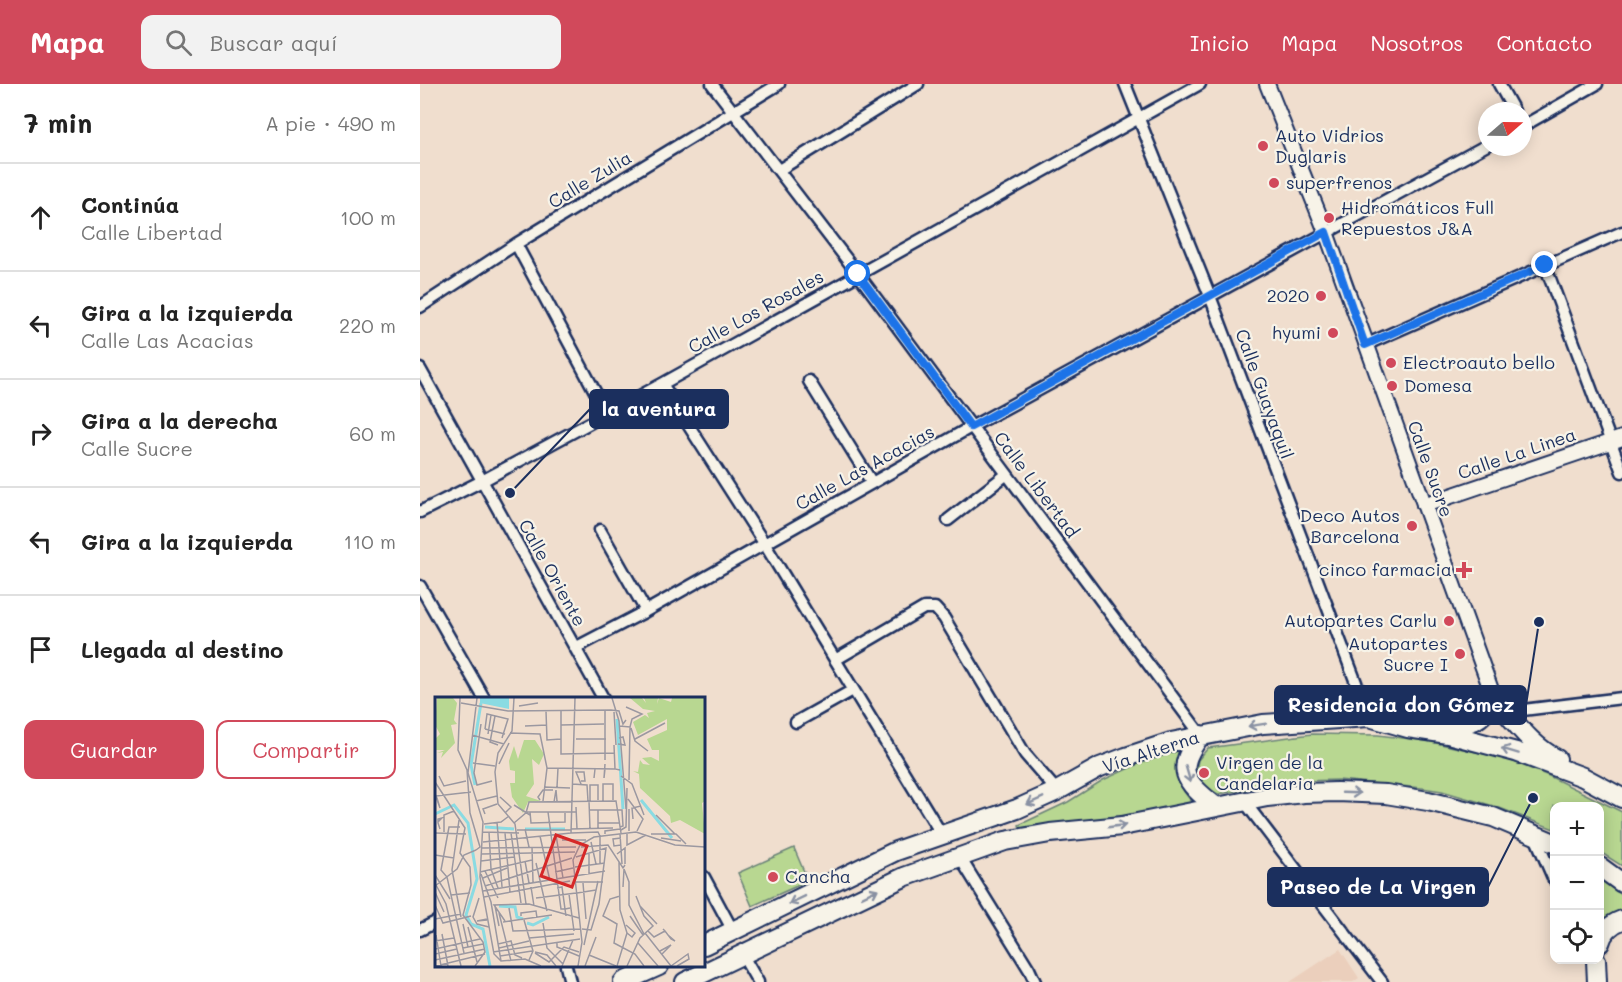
<!DOCTYPE html>
<html lang="es">
<head>
<meta charset="utf-8">
<style>
	body { margin:0; font-family:Mali,sans-serif; background:#f2f2f2; color:#222 }
	.controls { position:absolute; right:18px; bottom:18px; display:grid; overflow:hidden; border-radius:12px; box-shadow:0 3px 15px #0003 }
	.controls button { width:54px; height:54px; display:grid; place-items:center; padding:0; border:0; border-bottom:2px solid #e0e0e0; background:#fff; color:#222; font:30px sans-serif }
	.compass { position:absolute; left:1058px; top:18px; width:54px; height:54px; border-radius:50%; background:#fff; box-shadow:0 3px 15px #0003; rotate:70deg }
	.stop { position:absolute; width:18px; height:18px; margin:-14px; border:4px solid #1a73e8; border-radius:50%; background:#fff }
	.stop.end { background:#1a73e8; border-color:#fff; box-shadow:0 2px 6px #0008 }
	.list { margin:0; padding:0; list-style:none }
	h2 { display:flex; justify-content:space-between; align-items:center; height:78px; margin:0; padding:0 24px; font-size:26px }
	h2 small { font-size:20px; font-weight:400; color:#767676 }
	.list li { display:grid; grid-template-columns:39px 1fr auto; gap:18px; align-items:center; box-sizing:border-box; height:108px; padding:0 24px; border-top:2px solid #e0e0e0 }
	.list b { display:block; font-size:22px; white-space:nowrap }
	.list p { margin:0; font-size:20px; white-space:nowrap; color:#767676 }
	.list em { font-size:20px; font-style:normal; color:#767676 }
	.actions { display:flex; gap:12px; padding:18px 24px }
	.actions a { flex:1; padding:14px 0; border:2px solid #d1495b; border-radius:12px; text-align:center; font-size:21px; color:#d1495b }
	.actions .main { background:#d1495b; color:#fff }
	.icon { flex:none; width:33px; height:33px; fill:none; stroke:currentColor; stroke-width:2; stroke-linecap:round; stroke-linejoin:round }
	.map { position:relative; flex:none; width:1202px; height:898px; overflow:hidden }
	header { display:flex; align-items:center; gap:36px; box-sizing:border-box; height:84px; padding:0 30px; background:#d1495b; color:#fff }
	header strong { font-size:28px }
	nav { display:flex; gap:33px; margin-inline-start:auto; font-size:21px }
	.search { width:420px; height:54px; background:#f2f2f2; display:flex; align-items:center; gap:15px; box-sizing:border-box; padding:0 21px; border-radius:12px; color:#767676; font-size:22px }
	main { display:flex }
	aside { flex:1; background:#fff }
	.map>svg:first-child { display:block }
	.built { fill:#ebcfbc }
	.green { fill:#b8d791; stroke:#6a8378; stroke-width:1.5 }
	.lines { fill:none; stroke-linecap:round; stroke-linejoin:round }
	.street-casing { stroke:#1b2f5e; stroke-width:15 }
	.secondary-casing { stroke:#1b2f5e; stroke-width:18 }
	.highway-casing { stroke:#1b2f5e; stroke-width:22 }
	.street { stroke:#f7f3e8; stroke-width:10 }
	.secondary { stroke:#f7f3e8; stroke-width:14 }
	.highway { stroke:#f7f3e8; stroke-width:18 }
	.oneway { stroke:#8991a3 }
	.route { stroke:#1a73e8; stroke-width:8 }
	.poi-dot { fill:#d1495b; stroke:#f7f3e8; stroke-width:2 }
	.labels { text-anchor:middle; stroke-width:4.5; stroke-linejoin:round; paint-order:stroke }
	.poi-label { font-size:18px; fill:#1b2f5e; stroke:#f7f3e8; text-anchor:start }
	.street-label { font-size:18px; fill:#1b2f5e; stroke:#f7f3e8 }
	.inset-river { fill:none; stroke:#8adbe2; stroke-width:3 }
	.inset-road { fill:none; stroke:#9b98a1; stroke-width:1.5 }
	.view { fill:#d62828; fill-opacity:0.15; stroke:#d62828; stroke-width:3 }
	.inset-edge { fill:none; stroke:#1b2f5e; stroke-width:3 }
	.leader { fill:none; stroke:#1b2f5e; stroke-width:2 }
	.callout-dot { fill:#1b2f5e; stroke:#f7f3e8; stroke-width:2 }
	.callout { fill:#1b2f5e; stroke:#1b2f5e; stroke-width:2 }
	.callout-label { font-size:20px; text-anchor:middle; font-weight:bold; fill:#fff }
</style>
</head>
<body>
<header>
<strong>Mapa</strong>
<div class="search"><svg class="icon" aria-label="search" viewBox="0 0 24 24"><circle cx="10" cy="10" r="6"/><path d="M15 15l6 6"/></svg>Buscar aquí</div>
<nav><a>Inicio</a><a>Mapa</a><a>Nosotros</a><a>Contacto</a></nav>
</header>
<main>
<aside>
<h2>7 min<small>A pie · 490 m</small></h2>
<ul class="list">
<li><svg class="icon" aria-label="ahead" viewBox="0 0 24 24"><path d="M12 20V5M6 11l6-6 6 6"/></svg><div><b>Continúa</b><p>Calle Libertad</p></div><em>100 m</em></li>
<li><svg class="icon" aria-label="left" viewBox="0 0 24 24"><path d="M17 20v-9H6M10 6l-5 5 5 5"/></svg><div><b>Gira a la izquierda</b><p>Calle Las Acacias</p></div><em>220 m</em></li>
<li><svg class="icon" aria-label="right" viewBox="0 0 24 24"><path d="M7 20v-9h11M14 6l5 5-5 5"/></svg><div><b>Gira a la derecha</b><p>Calle Sucre</p></div><em>60 m</em></li>
<li><svg class="icon" aria-label="left" viewBox="0 0 24 24"><path d="M17 20v-9H6M10 6l-5 5 5 5"/></svg><div><b>Gira a la izquierda</b></div><em>110 m</em></li>
<li><svg class="icon" aria-label="arrive" viewBox="0 0 24 24"><path d="M6 21V4h12l-3 4 3 4H6"/></svg><div><b>Llegada al destino</b></div></li>
</ul>
<div class="actions"><a class="main">Guardar</a><a>Compartir</a></div>
</aside>
<div class="map">
<svg width="1202" height="898" viewBox="0 0 1202 898">
	<rect width="100%" height="100%" fill="#f0dece"/>
	<filter id="ink" filterUnits="userSpaceOnUse"><feTurbulence type="fractalNoise" baseFrequency=".0167" numOctaves="2"/><feDisplacementMap in="SourceGraphic" scale="12" xChannelSelector="R" yChannelSelector="G"/><feConvolveMatrix kernelMatrix="1 2 1 2 8 2 1 2 1" color-interpolation-filters="sRGB"/></filter>
	<g filter="url(#ink)">
		<path class="built" d="M 920,865 L 939,894 L 933,898 L 870,898 Z"/>
		<path class="green" d="M 892,650 L 958,651 L 1007,657 L 1083,674 L 1129,692 L 1202,728 L 1202,782 L 1180,768 L 1180,722 L 1134,722 L 1134,745 L 1077,723 L 1022,707 L 1002,704 L 919,696 L 879,697 L 798,710 L 783,702 L 776,688 L 778,676 L 788,664 Z
			M 759,666 C 756,692 756,702 775,721 L 602,750 L 599,741 L 648,718 L 683,696 L 725,677 Z
			M 374,764 L 388,797 L 332,822 L 318,789 Z
			M 1180,793 L 1202,809 L 1202,827 L 1180,849 Z"/>
		<g class="lines">
			<g class="street-casing">
				<path id="street" d="M 292,0 L 438,190 L 781,651
					M 705,0 L 790,212 L 949,633
					M 1079,0 L 1094,27
					M 1103,42 L 1177,0
					M 359,86 L 498,0
					M 96,160 L 186,328
					M 1125,181 L 1202,388
					M 0,223 L 96,160 L 359,0
					M 945,261 L 1202,148
					M 0,285 L 183,614
					M 389,297 L 452,399
					M 242,300 L 344,459 L 522,751
					M 0,428 L 62,397 L 242,300 L 780,0
					M 528,436 L 587,390
					M 180,446 L 226,527
					M 0,502 L 64,614
					M 155,564 L 226,527 L 551,343 L 1067,61
					M 415,576 L 504,524 L 515,524 L 524,534 L 605,670 L 637,707
					M 1086,628 L 1202,614
					M 376,638 L 433,606
					M 824,717 L 962,898
					M 1114,750 L 1134,796
					M 539,772 L 609,885 L 615,898
					M 284,793 L 313,847
					M 0,846 L 16,838
					M 323,872 L 338,898
					M 146,882 L 150,898"/>
			</g>
			<g class="secondary-casing">
				<path id="secondary" d="M 847,0 L 906,148 L 1074,614
					M 1004,421 L 1202,354"/>
			</g>
			<g class="highway-casing">
				<path id="highway" d="M 1017,641 C 1046,639 1059,644 1074,614 C 1094,636 1110,661 1137,675
					M 781,651 C 754,686 764,697 795,722
					M 1180,783 L 1202,799
					M 1180,859 C 1183,848 1191,840 1202,836
					M 284,861 L 476,767 L 597,725 L 637,707 L 680,683 L 706,673 L 751,658 L 843,640 L 949,633 L 988,644 L 1028,650 L 1096,668 L 1163,693 L 1202,714
					M 1176,876 L 1177,898
					M 203,898 L 239,882
					M 265,898 L 484,793 L 585,757 L 630,749 L 702,742 L 847,713 L 884,709 L 917,708 L 966,710 L 1008,717 L 1073,733 L 1134,759"/>
			</g>
			<use href="#street" class="street"/>
			<use href="#secondary" class="secondary"/>
			<use href="#highway" class="highway"/>
		</g>
		<defs><path id="oneway-shaft" d="M-6 0H5M1.5-3L5.5 0L1.5 3" fill="none" stroke-width="1.6" stroke-linecap="round" stroke-linejoin="round" transform="scale(1.5)"/></defs>
		<g class="oneway">
			<use href="#oneway-shaft" transform="translate(837 641) rotate(171)"/>
			<use href="#oneway-shaft" transform="translate(1090 667) rotate(-163)"/>
			<use href="#oneway-shaft" transform="translate(768 690) rotate(74)"/>
			<use href="#oneway-shaft" transform="translate(931 709) rotate(2)"/>
			<use href="#oneway-shaft" transform="translate(615 717) rotate(156)"/>
			<use href="#oneway-shaft" transform="translate(697 742) rotate(-8)"/>
			<use href="#oneway-shaft" transform="translate(450 809) rotate(-26)"/>
			<use href="#oneway-shaft" transform="translate(377 816) rotate(154)"/>
		</g>
	</g>
	<g class="lines" filter="url(#ink)">
		<path class="route" d="M 438,190 L 551,343 L 906,148 L 945,261 L 1125,181"/>
	</g>
	<g class="poi-dot">
		<circle cx="843" cy="62" r="6"/>
		<circle cx="854" cy="99" r="6"/>
		<circle cx="909" cy="134" r="6"/>
		<circle cx="901" cy="212" r="6"/>
		<circle cx="913" cy="249" r="6"/>
		<circle cx="971" cy="279" r="6"/>
		<circle cx="972" cy="302" r="6"/>
		<circle cx="992" cy="442" r="6"/>
		<path d="M1041 477h6v6h6v6h-6v6h-6v-6h-6v-6h6z"/>
		<circle cx="1029" cy="537" r="6"/>
		<circle cx="1040" cy="570" r="6"/>
		<circle cx="784" cy="689" r="6"/>
		<circle cx="353" cy="793" r="6"/>
	</g>
	<g class="labels">
		<g class="poi-label">
			<text x="855" y="58">Auto Vidrios<tspan x="855" dy="21">Duglaris</tspan></text>
			<text x="866" y="105">superfrenos</text>
			<text x="921" y="130">Hidromáticos Full<tspan x="921" dy="21">Repuestos J&amp;A</tspan></text>
			<text x="889" y="218" text-anchor="end">2020</text>
			<text x="901" y="255" text-anchor="end">hyumi</text>
			<text x="983" y="285">Electroauto bello</text>
			<text x="984" y="308">Domesa</text>
			<text x="980" y="438" text-anchor="end">Deco Autos<tspan x="980" dy="21">Barcelona</tspan></text>
			<text x="1032" y="492" text-anchor="end">cinco farmacia</text>
			<text x="1017" y="543" text-anchor="end">Autopartes Carlu</text>
			<text x="1028" y="566" text-anchor="end">Autopartes<tspan x="1028" dy="21">Sucre I</tspan></text>
			<text x="796" y="685">Virgen de la<tspan x="796" dy="21">Candelaria</tspan></text>
			<text x="365" y="799">Cancha</text>
		</g>
		<g class="street-label">
			<text transform="translate(170 96) rotate(-31)" y="6">Calle Zulia</text>
			<text transform="translate(336 228) rotate(-29)" y="6">Calle Los Rosales</text>
			<text transform="translate(844 310) rotate(70)" y="6">Calle Guayaquil</text>
			<text transform="translate(1097 370) rotate(-19)" y="6">Calle La Linea</text>
			<text transform="translate(445 384) rotate(-29)" y="6">Calle Las Acacias</text>
			<text transform="translate(1010 385) rotate(70)" y="6">Calle Sucre</text>
			<text transform="translate(616 401) rotate(53)" y="6">Calle Libertad</text>
			<text transform="translate(132 489) rotate(61)" y="6">Calle Oriente</text>
			<text transform="translate(731 668) rotate(-18)" y="6">Vía Alterna</text>
		</g>
	</g>
	<g transform="translate(15 613)">
		<rect width="270" height="270" fill="#f0dece"/>
		<path d="M 2,1 L 18,1 L 22,6 L 19,23 L 22,27 L 16,28 L 20,46 L 6,61 L 8,55 L 2,56 L 10,53 L 0,53 L 0,42 L 5,37 L 0,28 ZM 195,1 L 207,1 L 211,6 L 209,1 L 223,1 L 222,7 L 224,1 L 236,5 L 237,1 L 270,1 L 270,104 L 267,106 L 270,137 L 245,123 L 236,126 L 235,119 L 205,91 L 204,77 L 198,74 L 203,75 L 205,63 L 208,67 L 215,68 L 207,61 L 216,60 L 224,64 L 224,53 L 217,53 L 212,42 L 232,33 L 232,22 L 203,38 L 198,25 L 210,18 L 214,21 L 212,16 L 220,14 L 208,12 ZM 89,43 L 100,43 L 109,57 L 104,68 L 97,62 L 99,87 L 91,99 L 106,104 L 93,105 L 88,116 L 77,100 L 75,86 L 80,86 L 80,74 L 75,73 L 74,64 L 79,49 L 83,62 Z" fill="#b8d791"/>
		<path d="M 45,1 L 74,1 L 74,12 L 45,6 Z" fill="#8adbe2"/>
		<path class="inset-river" d="M 182,22 L 188,112M 40,88 L 36,68 L 46,6M 206,103 L 237,141M 0,117 L 19,108 L 33,126 L 42,182 L 31,218 L 36,227 L 48,232 L 55,269M 50,130 L 79,132M 90,132 L 130,132M 64,209 L 80,210 L 82,220 L 88,222M 92,226 L 98,228 L 114,220"/>
		<path class="inset-road" d="M 25,1 L 23,53 L 32,73 L 35,116 L 45,150 L 41,153M 42,1 L 33,76 L 48,125 L 45,180 L 59,257 L 66,264 L 90,262 L 106,269M 79,1 L 77,34 L 63,56 L 60,75 L 63,107 L 80,127 L 91,207M 177,1 L 184,24 L 191,112M 26,6 L 73,14 L 176,13 L 184,14 L 188,27 L 191,23M 84,9 L 103,6M 126,13 L 126,57 L 180,56M 170,13 L 170,63M 111,14 L 112,43 L 126,42M 179,15 L 181,48M 60,19 L 55,45 L 63,48M 46,27 L 39,76 L 42,88 L 57,84M 126,28 L 169,27M 90,29 L 112,28M 184,29 L 195,30 L 197,22 L 207,17 L 191,10M 196,31 L 200,44 L 213,54M 50,32 L 52,17 L 73,22 L 67,41M 50,32 L 70,37M 75,36 L 105,37 L 112,71 L 180,72M 53,37 L 56,18M 37,38 L 69,47M 141,42 L 171,42M 200,42 L 230,26M 183,47 L 190,48 L 188,40 L 184,41M 179,48 L 180,72 L 185,73M 38,66 L 60,69M 64,67 L 74,46M 170,67 L 169,81 L 170,72M 160,72 L 159,81 L 160,72M 4,79 L 9,89 L 31,84M 186,79 L 197,87 L 209,118M 194,83 L 195,30M 146,84 L 150,84 L 149,75 L 141,75 L 146,87M 0,85 L 30,131 L 25,156 L 35,170 L 36,188 L 28,218 L 48,245 L 50,255 L 40,269M 137,87 L 152,88 L 153,104M 109,90 L 135,91M 122,90 L 123,71M 0,97 L 2,101 L 5,111 L 1,100M 1,99 L 36,95M 65,100 L 76,110 L 70,116M 193,102 L 208,122 L 202,134M 105,103 L 103,100 L 108,93 L 118,93M 41,104 L 62,99M 108,104 L 112,71M 154,104 L 155,132M 155,104 L 155,88 L 163,88 L 163,103M 168,104 L 168,87 L 178,87 L 178,103M 119,105 L 121,93 L 122,104M 79,108 L 95,118M 141,110 L 142,132M 154,113 L 183,113M 163,113 L 163,132M 183,113 L 187,113 L 188,129 L 185,130M 95,115 L 96,126 L 130,125 L 130,116M 113,115 L 126,212 L 130,212 L 131,219M 91,116 L 94,105 L 181,104 L 186,136M 50,117 L 48,112 L 62,107M 221,118 L 240,137M 198,122 L 197,111 L 206,109M 24,123 L 17,173 L 26,220M 3,125 L 7,121 L 3,122 L 3,126 L 5,132M 62,125 L 67,190M 79,126 L 92,115 L 141,115M 163,126 L 185,126M 49,127 L 66,125 L 74,119M 25,130 L 14,130 L 6,173 L 12,180 L 29,256M 90,132 L 94,150M 136,132 L 178,131M 82,133 L 136,133M 186,133 L 191,130 L 192,91M 194,134 L 194,112M 9,135 L 9,118 L 19,114M 48,135 L 84,136M 54,135 L 56,172 L 63,191M 0,136 L 31,137M 70,136 L 75,195M 76,136 L 86,206M 136,136 L 140,1M 170,137 L 170,134 L 185,132M 185,137 L 187,167M 192,137 L 192,148 L 211,138M 216,137 L 241,137 L 251,147M 121,138 L 128,181M 105,139 L 115,184M 165,140 L 165,167M 186,141 L 178,142 L 179,149 L 186,148M 226,141 L 246,144M 127,143 L 151,143M 48,145 L 136,136 L 163,135 L 165,139M 156,145 L 161,167M 97,150 L 98,185M 146,150 L 173,148 L 188,171 L 190,168M 47,151 L 141,150M 46,157 L 140,155M 182,157 L 190,151 L 190,167M 0,158 L 19,161M 141,160 L 171,151 L 164,207 L 156,233 L 147,232M 46,164 L 79,160M 90,164 L 94,186M 101,166 L 112,214M 140,170 L 170,166M 189,172 L 194,185 L 194,208 L 209,237M 50,174 L 63,201M 45,175 L 97,163M 120,175 L 138,171M 46,177 L 56,205 L 66,264M 154,177 L 154,156M 0,178 L 15,202M 140,179 L 170,174M 48,181 L 72,171M 141,185 L 168,185M 0,186 L 11,207 L 26,269M 148,186 L 151,222M 0,189 L 22,172 L 29,158 L 41,153M 50,189 L 137,161M 96,190 L 99,209M 188,190 L 189,172M 122,191 L 127,190 L 130,212 L 135,211M 48,194 L 139,179M 0,195 L 9,215M 142,196 L 161,193M 134,197 L 139,234M 16,198 L 35,196M 185,199 L 175,202 L 168,219 L 182,227 L 179,246 L 200,257 L 209,269M 49,200 L 135,184M 44,201 L 38,220 L 42,227 L 54,230M 101,201 L 141,196M 0,208 L 8,226 L 36,219M 60,209 L 64,229M 205,209 L 222,227M 74,211 L 78,234 L 145,232M 64,216 L 76,264M 86,219 L 86,216 L 101,214 L 102,221M 195,219 L 208,238M 0,222 L 26,217M 52,222 L 42,224 L 52,223M 89,223 L 98,254 L 94,263M 70,224 L 59,208 L 94,207 L 144,221M 68,225 L 117,218M 108,226 L 112,251 L 128,267M 28,227 L 33,250M 191,228 L 200,236 L 197,240 L 192,236M 33,230 L 42,265M 228,232 L 230,234 L 236,242 L 240,244 L 233,238M 213,234 L 219,240 L 230,234M 210,236 L 236,269M 7,237 L 13,269M 1,238 L 6,269M 94,241 L 139,237M 0,244 L 19,241M 122,245 L 122,250 L 144,259M 203,246 L 223,269M 63,247 L 76,244 L 80,258 L 87,261M 149,248 L 163,184M 28,251 L 48,247M 64,251 L 94,244M 0,252 L 45,242M 225,254 L 236,248 L 227,257M 58,255 L 145,242M 100,255 L 112,258 L 121,269M 100,256 L 114,265 L 129,250 L 144,255M 0,257 L 22,252M 154,258 L 181,269M 65,259 L 97,254M 0,263 L 50,252M 1,269 L 50,257M 127,269 L 138,243M 143,269 L 147,245 L 138,163 L 145,148 L 159,140 L 201,135 L 240,148 L 270,150M 150,269 L 161,240M 182,269 L 192,236 L 185,213 L 184,165M 192,269 L 205,241 L 218,229 L 209,219 L 201,199M 236,269 L 253,257 L 254,262 L 242,269"/>
		<path class="view" d="M 121,138 L 152,149 L 137,190 L 106,179 Z"/>
		<rect width="270" height="270" class="inset-edge"/>
	</g>
	<path class="leader" d="M90 409L170 325M1119 538L1106 621M1113 714L1068 803"/>
	<g class="callout-dot">
		<circle cx="90" cy="409" r="6"/>
		<circle cx="1119" cy="538" r="6"/>
		<circle cx="1113" cy="714" r="6"/>
	</g>
	<g class="callout">
		<rect x="170" y="306" width="138" height="38" rx="6"/>
		<rect x="855" y="602" width="251" height="38" rx="6"/>
		<rect x="848" y="784" width="220" height="38" rx="6"/>
	</g>
	<g class="callout-label">
		<text x="239" y="332">la aventura</text>
		<text x="981" y="628">Residencia don Gómez</text>
		<text x="958" y="810">Paseo de La Virgen</text>
	</g>
</svg>
<div class="controls">
<button>+</button>
<button>−</button>
<button><svg class="icon" aria-label="locate" viewBox="0 0 24 24"><circle cx="12" cy="12" r="6"/><path d="M12 2v4M12 18v4M2 12h4M18 12h4"/></svg></button>
</div>
<svg class="compass" viewBox="-18 -18 36 36"><path d="M0-13l5 13h-10z" fill="#e53935"/><path d="M0 13l5-13h-10z" fill="#767676"/></svg>
<div class="stop" style="left:438px;top:190px"></div>
<div class="stop end" style="left:1125px;top:181px"></div>
</div>
</main>
</body>
</html>
